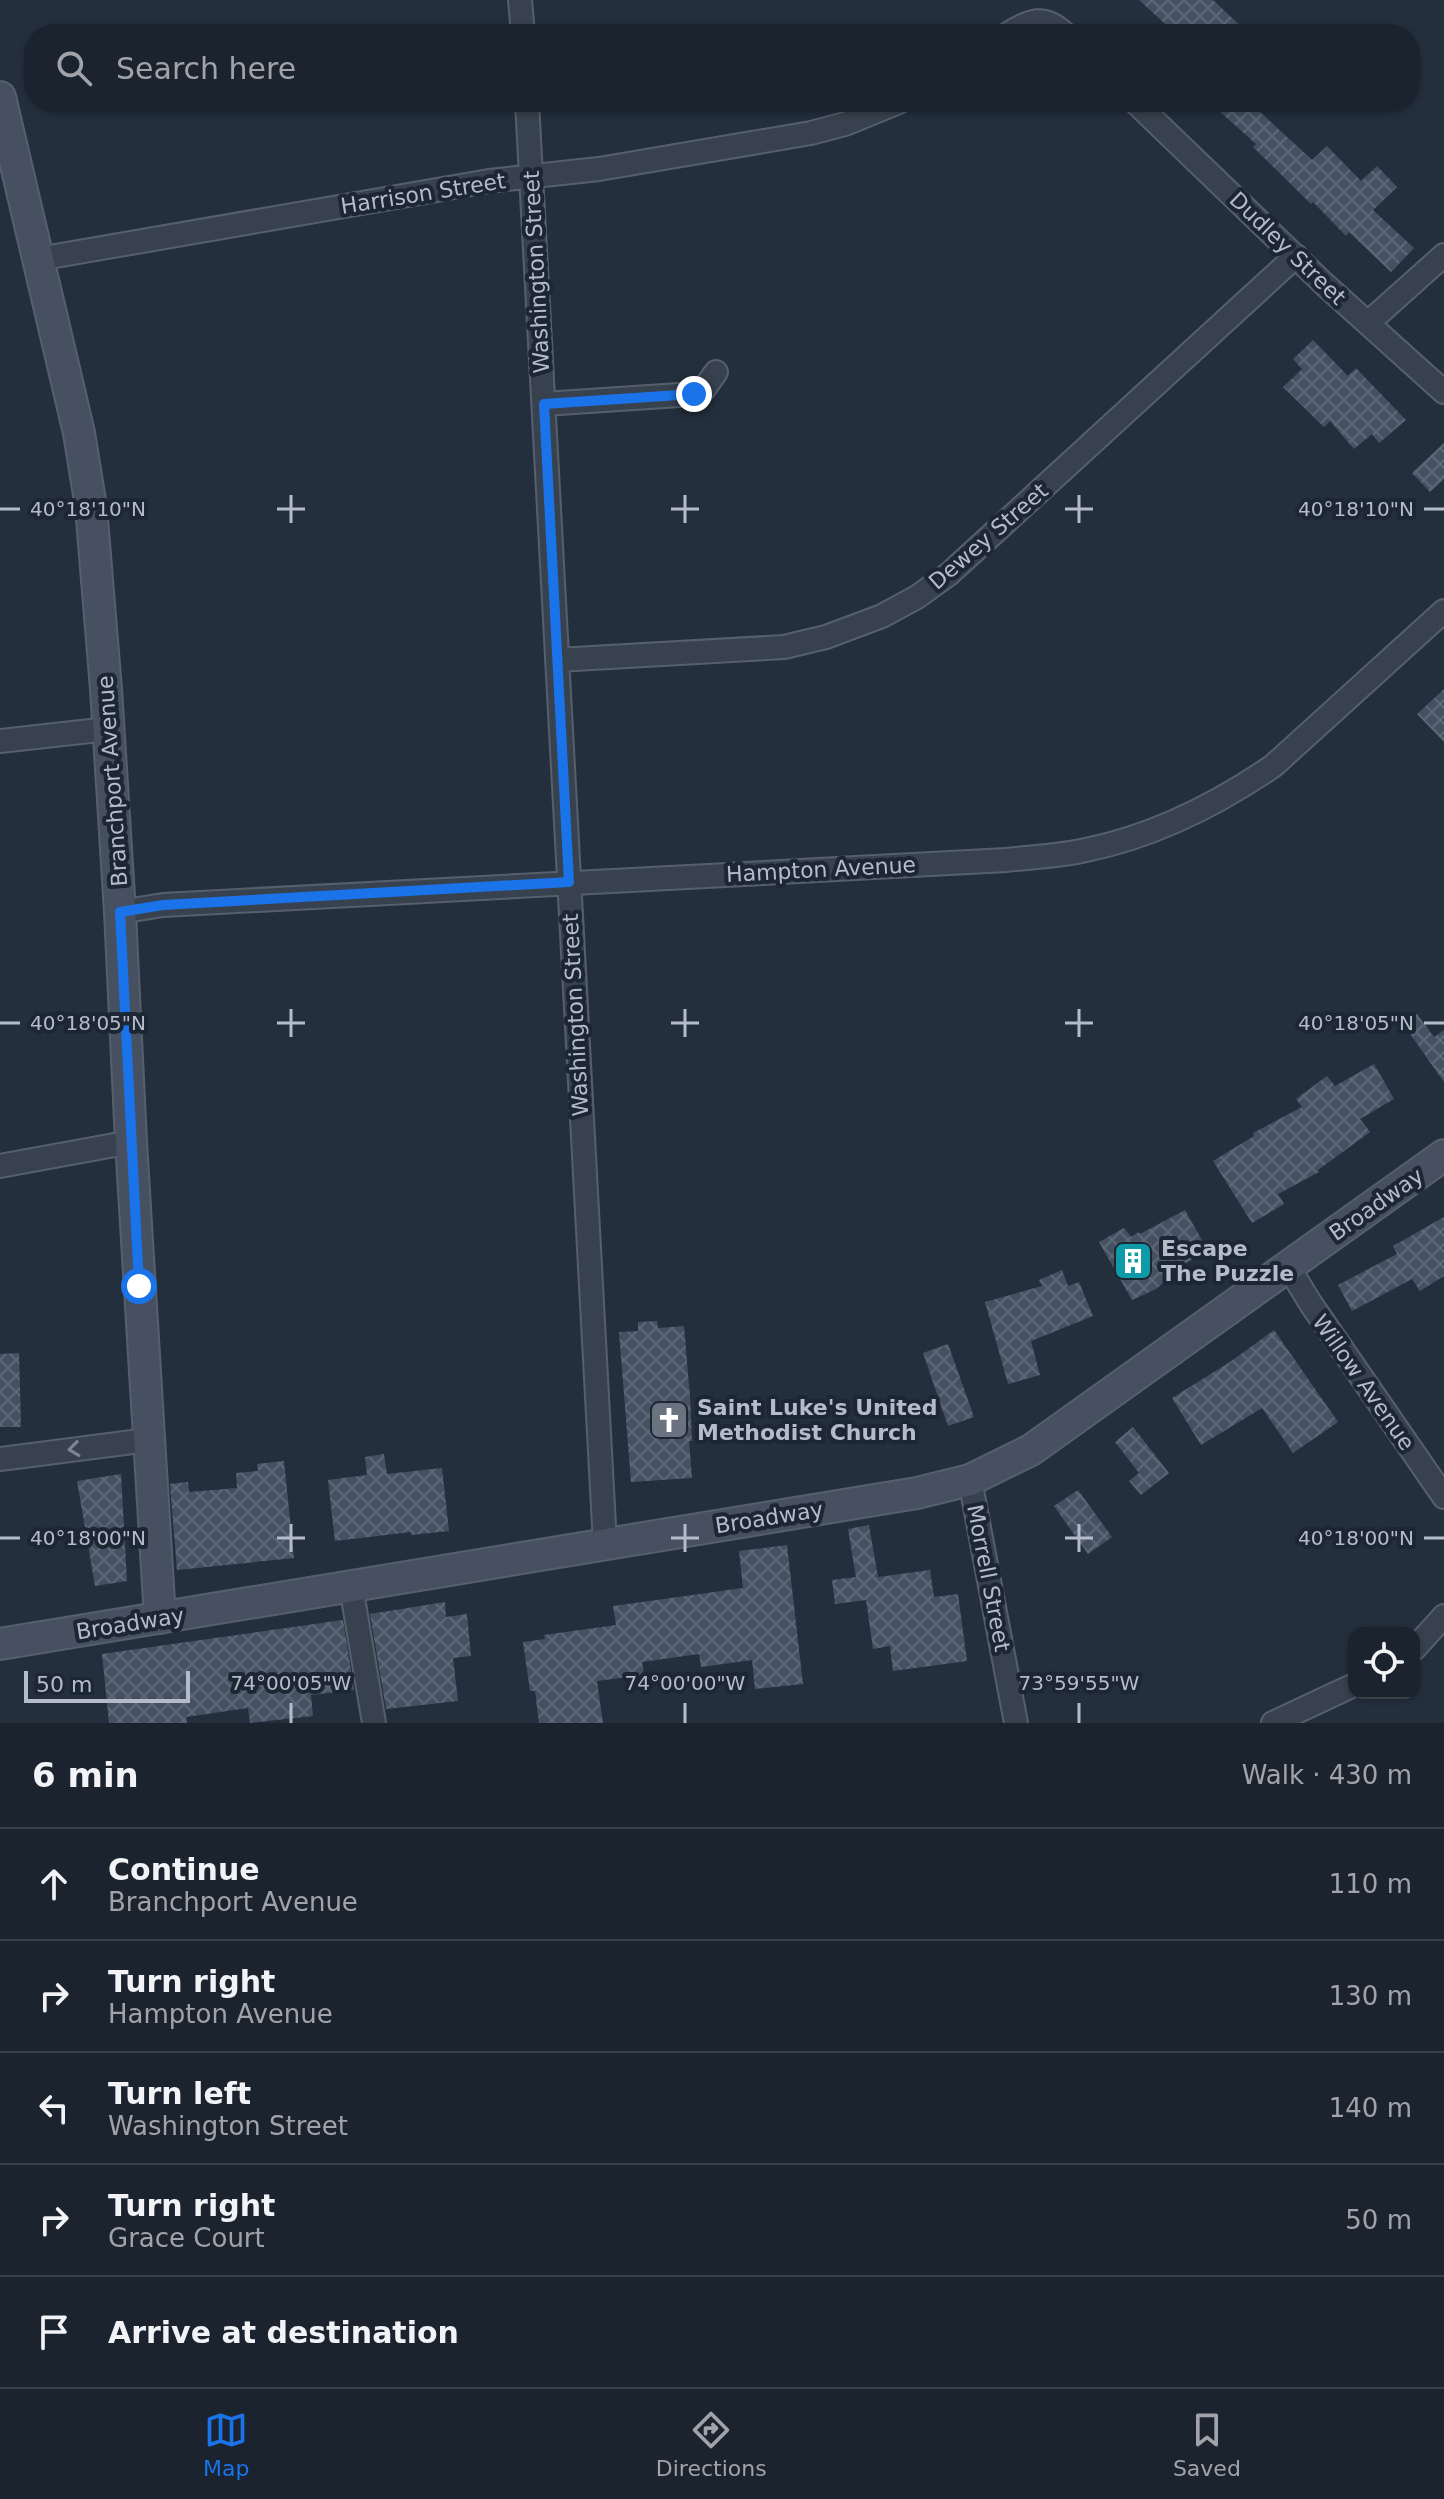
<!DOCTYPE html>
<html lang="en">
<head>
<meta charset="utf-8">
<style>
	body { margin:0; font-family:"DejaVu Sans",sans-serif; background:#282f3a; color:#f1f3f6 }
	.controls { position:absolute; right:24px; bottom:24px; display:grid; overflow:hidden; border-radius:16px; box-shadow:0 2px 6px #0004 }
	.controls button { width:72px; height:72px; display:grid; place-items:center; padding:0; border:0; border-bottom:2px solid #39404a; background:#1b232e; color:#f1f3f6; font:40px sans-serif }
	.scale { position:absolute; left:24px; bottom:20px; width:166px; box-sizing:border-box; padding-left:8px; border:4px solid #b4bcc9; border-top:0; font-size:22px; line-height:28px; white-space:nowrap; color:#b4bcc9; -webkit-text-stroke:6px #1d2633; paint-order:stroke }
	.stop { position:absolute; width:24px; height:24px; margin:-18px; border:6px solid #1a73e8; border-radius:50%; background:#fff }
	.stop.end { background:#1a73e8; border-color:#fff; box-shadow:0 2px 8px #0008 }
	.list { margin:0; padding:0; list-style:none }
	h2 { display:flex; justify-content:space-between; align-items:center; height:104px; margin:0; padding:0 32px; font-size:34px }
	h2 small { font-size:26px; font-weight:400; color:#a0a4aa }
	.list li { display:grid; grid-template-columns:52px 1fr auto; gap:24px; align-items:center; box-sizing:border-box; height:112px; padding:0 32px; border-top:2px solid #39404a }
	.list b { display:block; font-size:30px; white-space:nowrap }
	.list p { margin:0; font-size:26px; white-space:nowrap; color:#a0a4aa }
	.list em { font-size:26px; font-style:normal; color:#a0a4aa }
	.icon { flex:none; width:44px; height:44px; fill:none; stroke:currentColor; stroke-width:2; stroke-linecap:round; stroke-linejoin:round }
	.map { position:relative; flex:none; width:1444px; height:1723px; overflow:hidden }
	.search { position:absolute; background:#1b232e; box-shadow:0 2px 6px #0004; left:24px; right:24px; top:24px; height:88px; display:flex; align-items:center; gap:20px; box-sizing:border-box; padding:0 28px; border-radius:32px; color:#a0a4aa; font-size:30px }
	.sheet { height:664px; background:#1b232e }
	nav { display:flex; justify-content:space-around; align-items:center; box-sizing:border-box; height:112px; border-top:2px solid #39404a; background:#1b232e; font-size:22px; color:#a0a4aa }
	nav a { display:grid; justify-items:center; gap:4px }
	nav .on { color:#1a73e8 }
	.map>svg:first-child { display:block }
	.building { fill:url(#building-cross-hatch) }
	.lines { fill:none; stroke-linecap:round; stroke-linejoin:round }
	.street-casing { stroke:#565f6c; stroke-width:26 }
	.secondary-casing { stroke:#565f6c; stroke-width:34 }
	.street { stroke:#38414e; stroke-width:22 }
	.secondary { stroke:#465061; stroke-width:30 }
	.oneway { stroke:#7c8592 }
	.route { stroke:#1a73e8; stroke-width:10 }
	.ticks { fill:none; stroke:#b4bcc9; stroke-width:3 }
	.labels { text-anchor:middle; stroke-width:8; stroke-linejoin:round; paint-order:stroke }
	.street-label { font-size:22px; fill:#b4bcc9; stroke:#1d2633 }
	.poi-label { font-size:22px; font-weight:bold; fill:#b4bcc9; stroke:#1d2633; text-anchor:start }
	.ticks-label { font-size:20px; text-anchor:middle; fill:#b4bcc9; stroke:#1d2633; stroke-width:8; stroke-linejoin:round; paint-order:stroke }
</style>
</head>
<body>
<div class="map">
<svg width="1444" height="1723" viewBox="0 0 1444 1723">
	<defs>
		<pattern id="building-cross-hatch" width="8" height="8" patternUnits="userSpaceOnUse" patternTransform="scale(2)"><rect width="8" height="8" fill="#455162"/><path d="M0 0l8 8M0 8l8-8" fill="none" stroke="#5d6877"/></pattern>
	</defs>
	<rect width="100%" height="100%" fill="#242f3e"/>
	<path class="building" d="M 1139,0 L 1213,0 L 1249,34 L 1176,34 Z
		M 1209,102 L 1269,102 L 1260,112 L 1312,160 L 1327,146 L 1361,181 L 1377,166 L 1397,187 L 1373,210 L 1414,248 L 1391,272 L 1349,232 L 1346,236 L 1313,202 L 1311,204 L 1253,147 L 1256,144 Z
		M 1313,340 L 1348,376 L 1356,368 L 1406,420 L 1379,443 L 1372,434 L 1354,449 L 1330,421 L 1324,427 L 1283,387 L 1302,369 L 1293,359 Z
		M 1444,443 L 1444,479 L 1430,492 L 1412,473 Z
		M 1444,689 L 1444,742 L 1417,714 Z
		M 1417,1014 L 1434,1037 L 1444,1030 L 1444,1082 L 1403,1024 Z
		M 1374,1064 L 1394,1099 L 1360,1119 L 1370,1132 L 1318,1170 L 1319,1172 L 1278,1194 L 1284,1204 L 1252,1223 L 1213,1161 L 1254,1136 L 1253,1133 L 1302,1107 L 1296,1099 L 1327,1076 L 1335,1086 Z
		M 1185,1210 L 1208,1251 L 1164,1275 L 1167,1280 L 1156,1289 L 1132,1300 L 1099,1242 L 1124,1228 L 1131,1237 L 1139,1232 L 1140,1234 Z
		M 1444,1217 L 1444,1276 L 1420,1291 L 1412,1279 L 1352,1311 L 1338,1285 L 1397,1254 L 1393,1246 Z
		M 1062,1270 L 1068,1286 L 1079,1282 L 1093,1316 L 1031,1341 L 1040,1375 L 1008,1384 L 985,1302 L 1042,1286 L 1039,1280 Z
		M 657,1321 L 658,1328 L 684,1326 L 690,1397 L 692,1441 L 689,1441 L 692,1478 L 631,1482 L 619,1332 L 638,1331 L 638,1322 Z
		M 1274,1330 L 1338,1422 L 1293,1453 L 1262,1408 L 1201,1445 L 1172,1398 L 1230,1362 Z
		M 948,1344 L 974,1417 L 948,1426 L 923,1353 Z
		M 19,1353 L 21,1427 L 0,1427 L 0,1354 Z
		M 1133,1427 L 1169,1473 L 1141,1495 L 1129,1481 L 1139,1473 L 1115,1442 Z
		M 384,1454 L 387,1474 L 442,1468 L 449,1531 L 411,1535 L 411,1532 L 335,1541 L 328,1480 L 367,1475 L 365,1457 Z
		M 284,1461 L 294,1558 L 177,1570 L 170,1484 L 188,1482 L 189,1492 L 237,1488 L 236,1473 L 258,1471 L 257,1464 Z
		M 121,1474 L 127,1581 L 95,1586 L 77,1481 Z
		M 1078,1490 L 1112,1537 L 1088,1554 L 1054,1506 Z
		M 869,1525 L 878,1577 L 930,1570 L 934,1597 L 958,1594 L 967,1661 L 893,1671 L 890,1646 L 873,1649 L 866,1600 L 835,1604 L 832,1580 L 856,1577 L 848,1529 Z
		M 787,1545 L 803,1684 L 755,1689 L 752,1660 L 701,1667 L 699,1654 L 642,1662 L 644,1675 L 597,1681 L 603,1723 L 539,1723 L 535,1691 L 530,1691 L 523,1642 L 545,1639 L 544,1635 L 616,1625 L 613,1606 L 743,1588 L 739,1551 Z
		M 445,1602 L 446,1617 L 467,1614 L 471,1656 L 453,1658 L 458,1701 L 386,1709 L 370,1614 Z
		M 343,1620 L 354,1690 L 311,1695 L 313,1716 L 250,1723 L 248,1708 L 186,1717 L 187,1723 L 109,1723 L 102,1654 Z"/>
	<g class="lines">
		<g class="street-casing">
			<path id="street" d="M 520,0 L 523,34
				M 1008,34 C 1030,20 1044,14 1065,34
				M 527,102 L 605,1544
				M 1135,102 L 1323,283 L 1444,392
				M 38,259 L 489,181 L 599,169 L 811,133 L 845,124 L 899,102
				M 1368,323 L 1444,255
				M 544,404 L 694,394 L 704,389 L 716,372
				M 557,660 L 784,647 L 826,637 L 882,616 L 917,597 L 949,574 L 1296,256
				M 0,741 L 108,729
				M 120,912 L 163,905 L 1006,860 C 1032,857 1060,856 1086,850 C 1155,836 1216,805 1273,766 L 1444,611
				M 0,1166 L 131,1142
				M 1287,1265 L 1311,1304 L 1444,1497
				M 0,1459 L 148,1440
				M 970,1480 L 1016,1723
				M 351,1586 L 374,1723
				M 1414,1649 L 1444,1616
				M 1273,1723 L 1354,1685"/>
		</g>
		<g class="secondary-casing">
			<path id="secondary" d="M 0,97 L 79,433 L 91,507 L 106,689 L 120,912 L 131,1142 L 160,1618
				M 0,1644 L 917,1493 L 970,1480 L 1031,1450 L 1444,1155"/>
		</g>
		<use href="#street" class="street"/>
		<use href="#secondary" class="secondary"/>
	</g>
	<defs><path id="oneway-chevron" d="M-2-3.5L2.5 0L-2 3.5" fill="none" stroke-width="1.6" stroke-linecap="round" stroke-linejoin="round" transform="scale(2)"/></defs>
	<use class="oneway" href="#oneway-chevron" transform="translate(74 1449) rotate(173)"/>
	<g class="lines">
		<path class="route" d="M 139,1286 L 120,912 L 163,905 L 569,882 L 544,404 L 694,394"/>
	</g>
	<path class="ticks" d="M 291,495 L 291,523M 685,495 L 685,523M 1079,495 L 1079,523M 0,509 L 20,509M 277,509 L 305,509M 671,509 L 699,509M 1065,509 L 1093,509M 1424,509 L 1444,509M 291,1009 L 291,1037M 685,1009 L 685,1037M 1079,1009 L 1079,1037M 0,1023 L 20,1023M 277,1023 L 305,1023M 671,1023 L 699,1023M 1065,1023 L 1093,1023M 1424,1023 L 1444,1023M 291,1524 L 291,1552M 685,1524 L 685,1552M 1079,1524 L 1079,1552M 0,1538 L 20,1538M 277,1538 L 305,1538M 671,1538 L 699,1538M 1065,1538 L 1093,1538M 1424,1538 L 1444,1538M 291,1703 L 291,1723M 685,1703 L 685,1723M 1079,1703 L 1079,1723"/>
	<defs>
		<g id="building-square" transform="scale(2)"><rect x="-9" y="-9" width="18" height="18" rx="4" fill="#0f9aa8" stroke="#1d2633"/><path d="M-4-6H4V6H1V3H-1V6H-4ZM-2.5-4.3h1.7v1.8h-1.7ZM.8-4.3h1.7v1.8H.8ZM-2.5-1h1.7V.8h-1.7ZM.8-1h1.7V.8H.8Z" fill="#fff"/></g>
		<g id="church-square" transform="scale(2)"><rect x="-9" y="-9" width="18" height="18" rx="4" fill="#6b7280" stroke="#1d2633"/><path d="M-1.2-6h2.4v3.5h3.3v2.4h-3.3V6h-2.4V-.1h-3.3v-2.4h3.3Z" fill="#fff"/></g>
	</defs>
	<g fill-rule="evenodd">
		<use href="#building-square" x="1133" y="1261"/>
		<use href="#church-square" x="669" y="1420"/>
	</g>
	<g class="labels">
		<g class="street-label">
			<text transform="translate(423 193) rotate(-9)" y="8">Harrison Street</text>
			<text transform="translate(1288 248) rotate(44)" y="8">Dudley Street</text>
			<text transform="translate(536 272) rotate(-93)" y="8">Washington Street</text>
			<text transform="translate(988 536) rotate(-41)" y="8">Dewey Street</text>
			<text transform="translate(112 781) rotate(-94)" y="8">Branchport Avenue</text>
			<text transform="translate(821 869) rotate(-3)" y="8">Hampton Avenue</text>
			<text transform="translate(575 1015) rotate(-93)" y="8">Washington Street</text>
			<text transform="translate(1376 1204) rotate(-35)" y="8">Broadway</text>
			<text transform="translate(1364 1382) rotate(55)" y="8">Willow Avenue</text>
			<text transform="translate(769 1517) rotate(-9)" y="8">Broadway</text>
			<text transform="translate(989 1578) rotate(79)" y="8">Morrell Street</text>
			<text transform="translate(130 1623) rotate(-9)" y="8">Broadway</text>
		</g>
		<g class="poi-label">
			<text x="1161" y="1256">Escape<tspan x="1161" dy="25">The Puzzle</tspan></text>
			<text x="697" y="1415">Saint Luke's United<tspan x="697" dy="25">Methodist Church</tspan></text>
		</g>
	</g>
	<g class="ticks-label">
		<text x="88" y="516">40°18'10"N</text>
		<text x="1356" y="516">40°18'10"N</text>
		<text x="88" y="1030">40°18'05"N</text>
		<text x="1356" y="1030">40°18'05"N</text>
		<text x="88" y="1545">40°18'00"N</text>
		<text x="1356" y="1545">40°18'00"N</text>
		<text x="291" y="1690">74°00'05"W</text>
		<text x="685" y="1690">74°00'00"W</text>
		<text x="1079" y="1690">73°59'55"W</text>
	</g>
</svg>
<div class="controls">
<button><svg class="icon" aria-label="locate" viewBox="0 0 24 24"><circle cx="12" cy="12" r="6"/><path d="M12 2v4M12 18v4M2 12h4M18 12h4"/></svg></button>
</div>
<div class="scale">50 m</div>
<div class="stop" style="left:139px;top:1286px"></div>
<div class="stop end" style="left:694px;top:394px"></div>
<div class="search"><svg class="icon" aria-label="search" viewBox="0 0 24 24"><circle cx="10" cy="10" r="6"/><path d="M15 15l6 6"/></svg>Search here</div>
</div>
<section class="sheet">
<h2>6 min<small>Walk · 430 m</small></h2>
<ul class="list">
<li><svg class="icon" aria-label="ahead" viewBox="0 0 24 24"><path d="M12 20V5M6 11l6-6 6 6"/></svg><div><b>Continue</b><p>Branchport Avenue</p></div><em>110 m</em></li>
<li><svg class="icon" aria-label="right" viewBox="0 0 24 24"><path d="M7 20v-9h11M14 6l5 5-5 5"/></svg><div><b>Turn right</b><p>Hampton Avenue</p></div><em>130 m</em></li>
<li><svg class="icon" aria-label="left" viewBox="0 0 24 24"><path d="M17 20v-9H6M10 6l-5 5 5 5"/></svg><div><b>Turn left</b><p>Washington Street</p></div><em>140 m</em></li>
<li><svg class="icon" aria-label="right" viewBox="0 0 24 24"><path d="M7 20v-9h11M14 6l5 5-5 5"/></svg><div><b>Turn right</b><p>Grace Court</p></div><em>50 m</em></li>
<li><svg class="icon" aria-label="arrive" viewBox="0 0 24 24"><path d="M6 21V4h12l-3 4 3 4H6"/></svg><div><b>Arrive at destination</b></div></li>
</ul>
</section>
<nav>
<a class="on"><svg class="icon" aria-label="map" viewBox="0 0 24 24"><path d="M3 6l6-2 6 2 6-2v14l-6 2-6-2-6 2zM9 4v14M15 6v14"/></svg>Map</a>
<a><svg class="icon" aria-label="directions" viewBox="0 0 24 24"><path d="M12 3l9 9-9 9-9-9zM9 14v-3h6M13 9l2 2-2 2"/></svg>Directions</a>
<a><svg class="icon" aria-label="saved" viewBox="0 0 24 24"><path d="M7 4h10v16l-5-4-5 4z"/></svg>Saved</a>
</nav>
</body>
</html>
